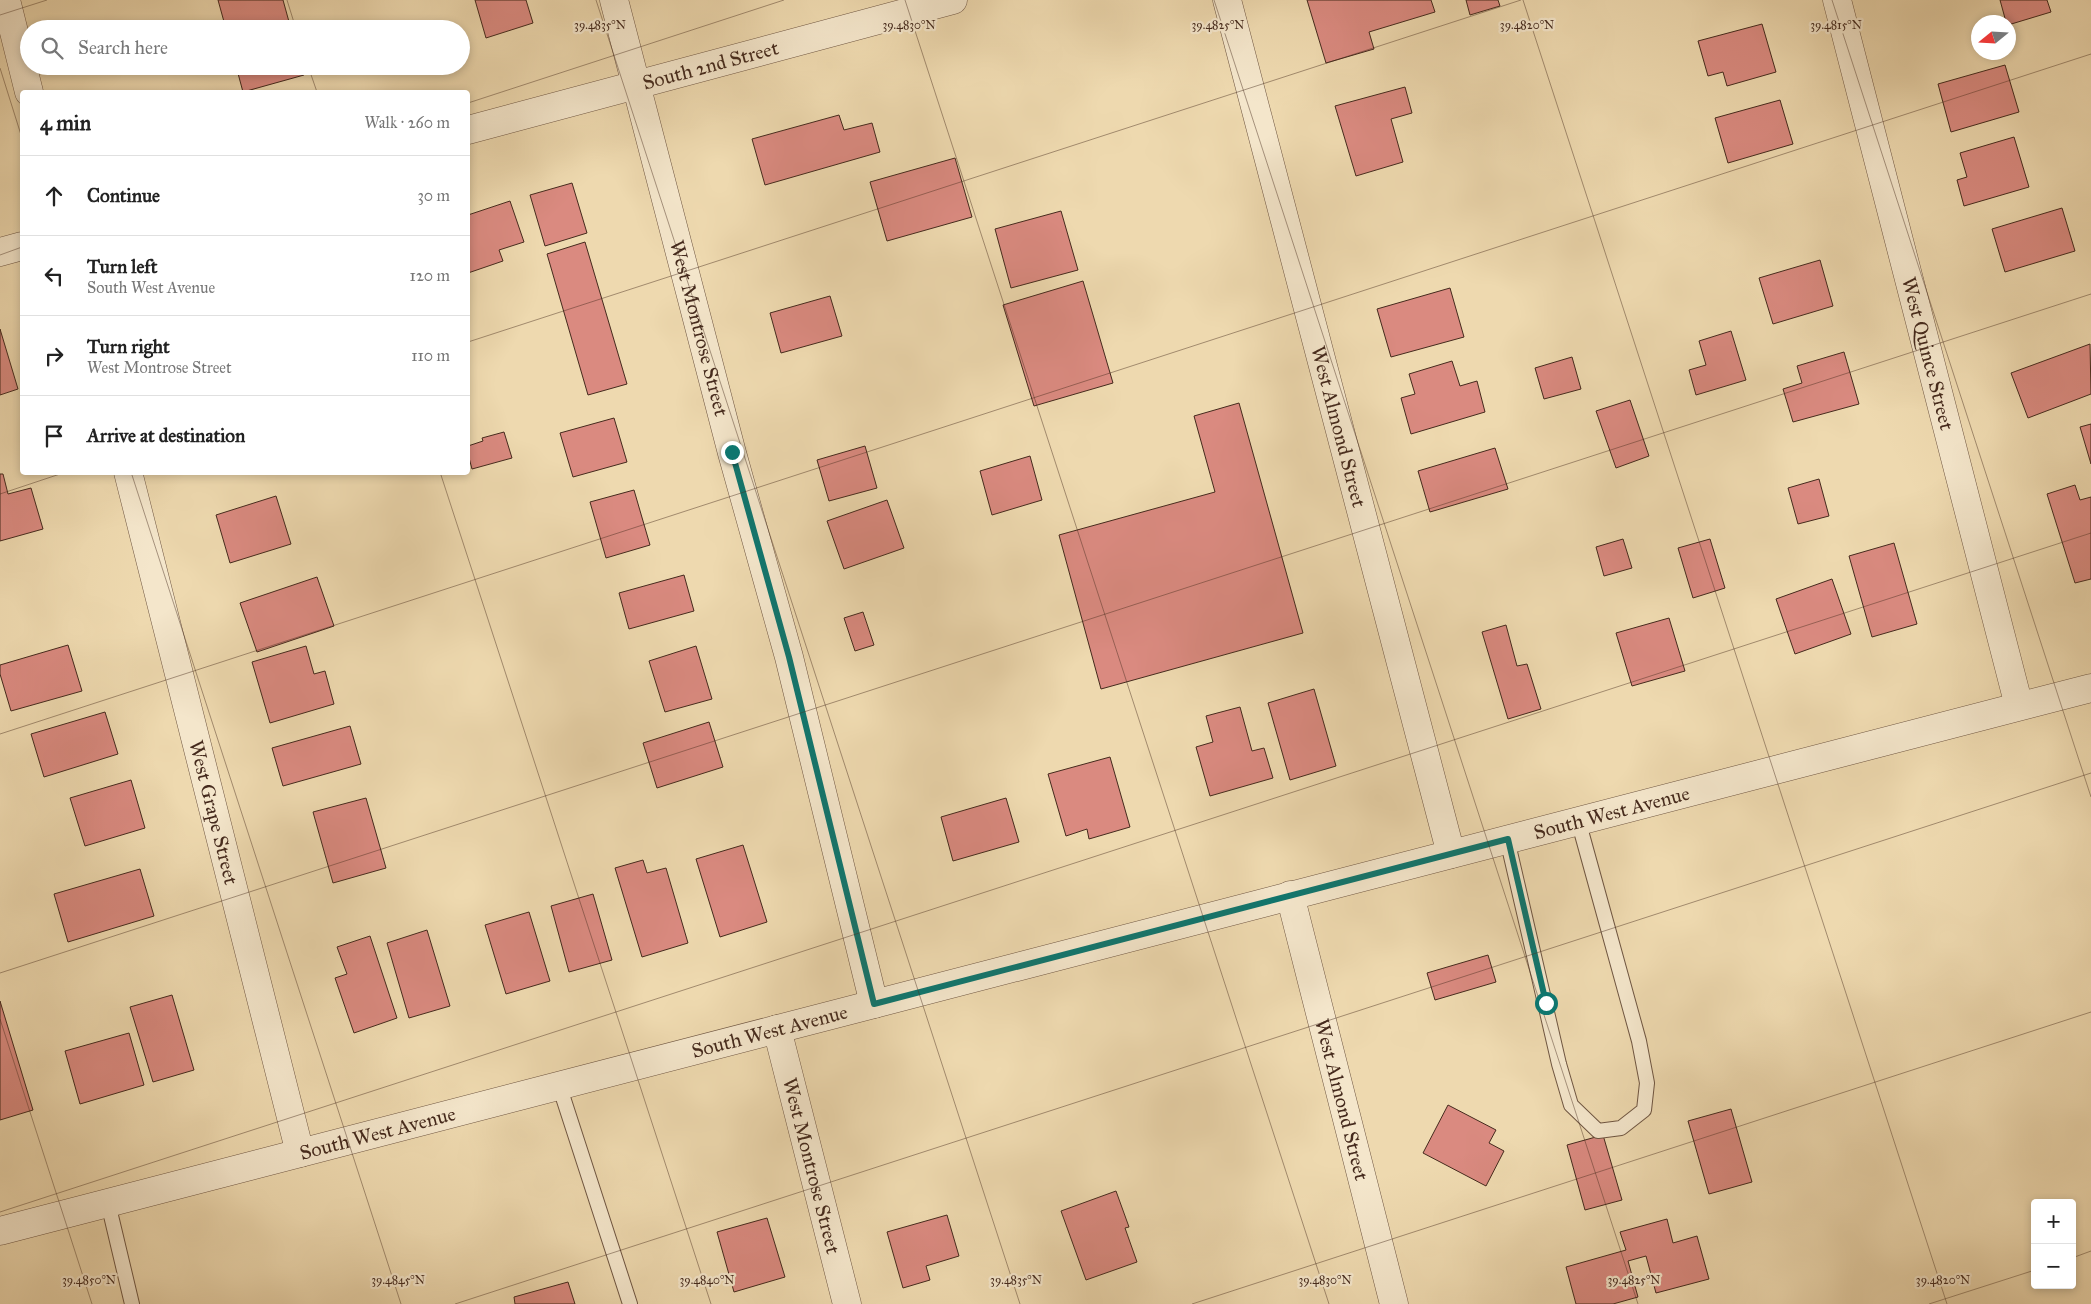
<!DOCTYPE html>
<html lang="en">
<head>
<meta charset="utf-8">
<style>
	body { margin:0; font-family:"IM FELL Great Primer",serif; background:#f2f2f2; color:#222 }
	.controls { position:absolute; right:15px; bottom:15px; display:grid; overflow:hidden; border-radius:5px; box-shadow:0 2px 8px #0003 }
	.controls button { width:45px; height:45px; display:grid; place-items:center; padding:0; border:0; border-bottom:1px solid #e0e0e0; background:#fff; color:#222; font:25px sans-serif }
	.compass { position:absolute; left:1971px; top:15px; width:45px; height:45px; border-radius:50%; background:#fff; box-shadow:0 2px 8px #0003; rotate:252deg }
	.stop { position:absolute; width:15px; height:15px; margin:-11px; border:4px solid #0f766e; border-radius:50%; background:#fff }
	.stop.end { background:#0f766e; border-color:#fff; box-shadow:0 1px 5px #0008 }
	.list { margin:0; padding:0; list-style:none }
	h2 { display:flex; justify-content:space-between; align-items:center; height:65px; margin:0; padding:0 20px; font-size:21px }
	h2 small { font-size:16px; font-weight:400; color:#767676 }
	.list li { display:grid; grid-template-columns:32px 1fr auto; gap:15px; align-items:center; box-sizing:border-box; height:80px; padding:0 20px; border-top:1px solid #e0e0e0 }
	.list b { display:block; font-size:19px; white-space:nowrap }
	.list p { margin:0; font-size:16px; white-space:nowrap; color:#767676 }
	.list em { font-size:16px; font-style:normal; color:#767676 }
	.icon { flex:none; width:28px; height:28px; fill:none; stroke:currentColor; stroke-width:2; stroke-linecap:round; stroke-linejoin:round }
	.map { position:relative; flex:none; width:2091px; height:1304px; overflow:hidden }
	.search { position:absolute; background:#fff; box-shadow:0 2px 8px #0003; left:20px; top:20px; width:450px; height:55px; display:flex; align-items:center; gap:12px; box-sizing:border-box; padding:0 18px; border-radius:28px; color:#767676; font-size:19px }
	.panel { position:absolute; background:#fff; box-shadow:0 2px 8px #0003; left:20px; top:90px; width:450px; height:385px; border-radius:5px }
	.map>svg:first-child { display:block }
	.building { fill:#da8a80; stroke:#452a1d }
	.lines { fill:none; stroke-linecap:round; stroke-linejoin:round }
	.service-casing { stroke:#6f5642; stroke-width:16 }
	.minor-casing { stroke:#6f5642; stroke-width:29 }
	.tertiary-casing { stroke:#6f5642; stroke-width:29 }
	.service { stroke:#f4e6cb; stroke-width:14 }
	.minor { stroke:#f4e6cb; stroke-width:28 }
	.tertiary { stroke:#f4e6cb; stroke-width:28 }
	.route { stroke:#0f766e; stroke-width:6 }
	.ticks { fill:none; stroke:#452a1d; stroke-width:1; stroke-opacity:0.45 }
	.labels { text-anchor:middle; stroke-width:4.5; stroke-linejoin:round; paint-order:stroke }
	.street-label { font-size:20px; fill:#452a1d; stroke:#f4e6cb }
	.ticks-label { font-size:12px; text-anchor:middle; fill:#452a1d; stroke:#f4e6cb; stroke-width:4.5; stroke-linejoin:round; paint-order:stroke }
</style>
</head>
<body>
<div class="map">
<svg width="2091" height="1304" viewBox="0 0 2091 1304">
	<rect width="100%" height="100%" fill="#eed9af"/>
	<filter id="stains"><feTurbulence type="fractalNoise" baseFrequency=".004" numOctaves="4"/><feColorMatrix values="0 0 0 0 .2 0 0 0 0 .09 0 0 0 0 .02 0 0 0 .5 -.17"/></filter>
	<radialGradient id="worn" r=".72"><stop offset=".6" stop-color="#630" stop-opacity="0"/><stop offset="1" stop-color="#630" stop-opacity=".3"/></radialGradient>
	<path class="building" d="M 218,0 L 283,0 L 291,29 L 226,29 Z
		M 475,0 L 526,0 L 533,23 L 486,38 Z
		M 1307,0 L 1431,0 L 1435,12 L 1369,32 L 1374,49 L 1326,63 Z
		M 1466,0 L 1498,0 L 1500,6 L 1470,15 Z
		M 2000,0 L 2047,0 L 2051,12 L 2008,25 L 2008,22 L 2006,22 Z
		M 1762,24 L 1776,72 L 1727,86 L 1723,72 L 1708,76 L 1698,41 Z
		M 2005,65 L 2019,112 L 1951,132 L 1938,84 Z
		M 236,66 L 301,66 L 304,75 L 243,92 Z
		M 1405,87 L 1412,113 L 1391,119 L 1403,162 L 1356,176 L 1335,106 Z
		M 1780,100 L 1793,144 L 1728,163 L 1715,118 Z
		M 839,115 L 844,130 L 872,123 L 880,152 L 765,185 L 752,139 Z
		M 2014,137 L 2029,187 L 1964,206 L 1957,180 L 1967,177 L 1960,153 Z
		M 955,158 L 972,217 L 887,241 L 870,182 Z
		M 572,183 L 587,233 L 545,246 L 530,195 Z
		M 510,201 L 524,242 L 499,250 L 503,261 L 468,273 L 468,215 Z
		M 2062,208 L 2075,251 L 2005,272 L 1992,229 Z
		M 1061,211 L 1078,270 L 1011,288 L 995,229 Z
		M 585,242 L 627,384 L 588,395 L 547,254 Z
		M 1820,260 L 1833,306 L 1773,324 L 1759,278 Z
		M 1083,281 L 1113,383 L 1034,406 L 1003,305 Z
		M 1450,288 L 1464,337 L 1391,357 L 1377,309 Z
		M 830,296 L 842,336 L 781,353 L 770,313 Z
		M 0,329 L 18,389 L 0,395 Z
		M 1731,331 L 1746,380 L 1696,395 L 1689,370 L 1706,365 L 1699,341 Z
		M 2090,344 L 2091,394 L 2028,418 L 2011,373 Z
		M 1844,352 L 1859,404 L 1793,422 L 1783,389 L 1802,383 L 1797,366 Z
		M 1572,357 L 1581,389 L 1544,399 L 1535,368 Z
		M 1452,361 L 1460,386 L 1477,381 L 1485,412 L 1411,434 L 1401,398 L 1415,394 L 1409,374 Z
		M 1630,400 L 1649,456 L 1616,468 L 1596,411 Z
		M 1239,403 L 1303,633 L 1101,689 L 1059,535 L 1215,492 L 1194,416 Z
		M 614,418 L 627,462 L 573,477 L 560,433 Z
		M 2091,424 L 2091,464 L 2080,427 Z
		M 504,432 L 512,458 L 472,469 L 468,454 L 468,446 L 483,441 L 482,438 Z
		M 865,446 L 877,488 L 829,501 L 817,460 Z
		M 1495,448 L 1508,489 L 1430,512 L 1418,471 Z
		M 1030,456 L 1042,500 L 992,515 L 980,471 Z
		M 0,474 L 3,474 L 8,494 L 31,488 L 43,529 L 0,541 Z
		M 1819,479 L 1829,516 L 1798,524 L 1788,488 Z
		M 2075,485 L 2080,500 L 2091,497 L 2091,579 L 2075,583 L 2047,494 Z
		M 634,490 L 650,545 L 606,558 L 590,502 Z
		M 276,496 L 291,544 L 230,563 L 216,515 Z
		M 887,500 L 904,548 L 844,569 L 827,521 Z
		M 1623,539 L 1632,568 L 1604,576 L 1596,547 Z
		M 1710,539 L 1725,588 L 1693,598 L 1678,548 Z
		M 1894,543 L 1917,624 L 1872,637 L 1849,556 Z
		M 684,575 L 694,611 L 629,629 L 619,593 Z
		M 317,577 L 334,626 L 257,652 L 240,603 Z
		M 1832,579 L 1851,634 L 1795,654 L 1776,599 Z
		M 863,612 L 874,645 L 855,651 L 844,618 Z
		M 1669,618 L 1685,671 L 1632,686 L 1616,633 Z
		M 1506,625 L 1517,666 L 1527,664 L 1541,709 L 1508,719 L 1482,632 Z
		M 68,645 L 82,691 L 11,711 L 0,674 L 0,665 Z
		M 306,646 L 314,674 L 325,671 L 334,704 L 270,723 L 252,662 Z
		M 696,646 L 712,699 L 665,712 L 649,661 Z
		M 1314,689 L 1336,766 L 1290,780 L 1268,703 Z
		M 1240,707 L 1252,751 L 1264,748 L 1273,778 L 1210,796 L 1196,747 L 1213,742 L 1206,716 Z
		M 105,712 L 118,754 L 44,777 L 31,734 Z
		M 709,722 L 723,767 L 657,788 L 643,743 Z
		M 350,726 L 361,764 L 283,786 L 272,748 Z
		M 1110,757 L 1130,827 L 1089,839 L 1087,829 L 1066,836 L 1048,774 Z
		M 131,780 L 145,828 L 85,846 L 70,798 Z
		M 366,798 L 386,868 L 333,883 L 313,812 Z
		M 1006,798 L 1019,842 L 953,861 L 941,817 Z
		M 743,845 L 767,922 L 720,937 L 696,859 Z
		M 643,860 L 647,873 L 666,868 L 688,943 L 642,957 L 615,868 Z
		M 140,869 L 154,916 L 68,942 L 54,894 Z
		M 593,894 L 612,960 L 569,972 L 551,906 Z
		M 529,912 L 550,981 L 506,994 L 485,925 Z
		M 427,930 L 450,1006 L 409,1018 L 387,943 Z
		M 370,936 L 397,1018 L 354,1033 L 335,978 L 347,974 L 337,947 Z
		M 1488,955 L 1496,982 L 1435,1000 L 1427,973 Z
		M 172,995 L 194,1070 L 153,1082 L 130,1007 Z
		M 0,1001 L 33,1110 L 0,1120 Z
		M 129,1033 L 144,1085 L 80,1104 L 65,1051 Z
		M 1448,1105 L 1496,1130 L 1489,1143 L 1504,1151 L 1486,1186 L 1423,1153 Z
		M 1731,1109 L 1752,1182 L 1709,1194 L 1688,1121 Z
		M 1603,1135 L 1622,1200 L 1585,1210 L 1567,1145 Z
		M 1116,1191 L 1129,1227 L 1125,1228 L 1137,1262 L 1086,1280 L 1061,1211 Z
		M 947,1215 L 959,1256 L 926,1266 L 930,1280 L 903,1288 L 887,1232 Z
		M 767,1218 L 785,1277 L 734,1292 L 717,1232 Z
		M 1667,1219 L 1673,1243 L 1697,1236 L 1709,1279 L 1656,1293 L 1646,1256 L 1628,1261 L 1638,1297 L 1613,1304 L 1576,1304 L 1566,1267 L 1626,1250 L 1620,1232 Z
		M 568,1282 L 575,1304 L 515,1304 L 514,1297 Z"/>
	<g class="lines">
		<g class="service-casing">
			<path id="service" d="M 1507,839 L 1559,1064 L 1571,1105 L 1598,1131 L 1621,1128 L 1644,1110 L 1647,1083 L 1639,1041 L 1578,820
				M 559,1085 L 630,1304
				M 108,1203 L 132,1304"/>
		</g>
		<g class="minor-casing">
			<g id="minor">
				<path d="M 6,0 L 29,92"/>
				<path id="s1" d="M 614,0 L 732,453 L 789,657 L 874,1004"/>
				<path id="s2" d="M 1227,0 L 1451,854"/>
				<path id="s3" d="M 1837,0 L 2019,706"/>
				<path id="s4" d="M 468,130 L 953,0"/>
				<path d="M 0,252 L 22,246"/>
				<path id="s5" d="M 128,472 L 300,1153"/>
				<path id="s6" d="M 1290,895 L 1394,1304"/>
				<path id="s7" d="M 777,1029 L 847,1304"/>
			</g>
		</g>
		<g class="tertiary-casing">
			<g id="tertiary">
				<path id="s8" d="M 0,1231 L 2091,688"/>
			</g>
		</g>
		<use href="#service" class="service"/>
		<use href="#minor" class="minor"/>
		<use href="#tertiary" class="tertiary"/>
	</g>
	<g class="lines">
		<path class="route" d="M 732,452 L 789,657 L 874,1004 L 1508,839 L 1546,1003"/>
	</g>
	<path class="ticks" d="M 287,0 L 296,29M 596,0 L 1020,1304M 905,0 L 1329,1304M 1214,0 L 1638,1304M 1523,0 L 1947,1304M 1832,0 L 2091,797M 0,15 L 47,0M 308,66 L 317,92M 0,68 L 22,138M 468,103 L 784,0M 0,255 L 22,247M 468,342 L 1521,0M 131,472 L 401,1304M 440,472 L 711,1304M 0,494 L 66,472M 0,734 L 2091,54M 0,973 L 2091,294M 0,1019 L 92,1304M 0,1212 L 2091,533M 2072,1258 L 2091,1251M 455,1304 L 2091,773M 1192,1304 L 2091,1012M 1929,1304 L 2035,1270"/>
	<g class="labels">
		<g class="street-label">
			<text dy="7" stroke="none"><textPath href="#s4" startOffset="251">South 2nd Street</textPath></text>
			<text dy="7" stroke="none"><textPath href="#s1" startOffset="339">West Montrose Street</textPath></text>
			<text dy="7" stroke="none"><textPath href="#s3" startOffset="365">West Quince Street</textPath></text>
			<text dy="7" stroke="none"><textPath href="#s2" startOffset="441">West Almond Street</textPath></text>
			<text dy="7" stroke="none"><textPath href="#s8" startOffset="1665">South West Avenue</textPath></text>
			<text dy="7" stroke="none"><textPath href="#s5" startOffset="351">West Grape Street</textPath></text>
			<text dy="7" stroke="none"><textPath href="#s8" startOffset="795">South West Avenue</textPath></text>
			<text dy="7" stroke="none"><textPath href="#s6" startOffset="211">West Almond Street</textPath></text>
			<text dy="7" stroke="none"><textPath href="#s8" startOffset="390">South West Avenue</textPath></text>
			<text dy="7" stroke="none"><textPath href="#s7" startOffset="141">West Montrose Street</textPath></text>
		</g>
	</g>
	<g class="ticks-label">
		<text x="600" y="29">39.4835°N</text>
		<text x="909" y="29">39.4830°N</text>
		<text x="1218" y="29">39.4825°N</text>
		<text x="1527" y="29">39.4820°N</text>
		<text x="1836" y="29">39.4815°N</text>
		<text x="89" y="1284">39.4850°N</text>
		<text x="398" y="1284">39.4845°N</text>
		<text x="707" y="1284">39.4840°N</text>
		<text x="1016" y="1284">39.4835°N</text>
		<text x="1325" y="1284">39.4830°N</text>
		<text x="1634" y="1284">39.4825°N</text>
		<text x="1943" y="1284">39.4820°N</text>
	</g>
	<rect width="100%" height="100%" filter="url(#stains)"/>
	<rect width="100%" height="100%" fill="url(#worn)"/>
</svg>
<div class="controls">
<button>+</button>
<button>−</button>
</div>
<svg class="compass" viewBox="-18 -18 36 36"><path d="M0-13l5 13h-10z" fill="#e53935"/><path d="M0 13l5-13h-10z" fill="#767676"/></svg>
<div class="stop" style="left:1546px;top:1003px"></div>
<div class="stop end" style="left:732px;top:452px"></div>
<div class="search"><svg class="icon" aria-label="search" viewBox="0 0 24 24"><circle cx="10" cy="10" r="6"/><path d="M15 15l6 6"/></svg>Search here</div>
<section class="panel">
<h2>4 min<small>Walk · 260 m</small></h2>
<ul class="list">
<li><svg class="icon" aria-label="ahead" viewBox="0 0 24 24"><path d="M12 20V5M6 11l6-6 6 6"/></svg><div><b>Continue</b></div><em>30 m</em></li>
<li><svg class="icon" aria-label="left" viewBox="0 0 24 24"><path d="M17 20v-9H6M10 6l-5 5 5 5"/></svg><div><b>Turn left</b><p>South West Avenue</p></div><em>120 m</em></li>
<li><svg class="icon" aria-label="right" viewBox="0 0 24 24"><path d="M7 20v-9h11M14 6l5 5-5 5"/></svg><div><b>Turn right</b><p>West Montrose Street</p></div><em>110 m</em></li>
<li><svg class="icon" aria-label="arrive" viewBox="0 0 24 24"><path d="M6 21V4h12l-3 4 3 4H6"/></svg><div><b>Arrive at destination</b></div></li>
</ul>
</section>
</div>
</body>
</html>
